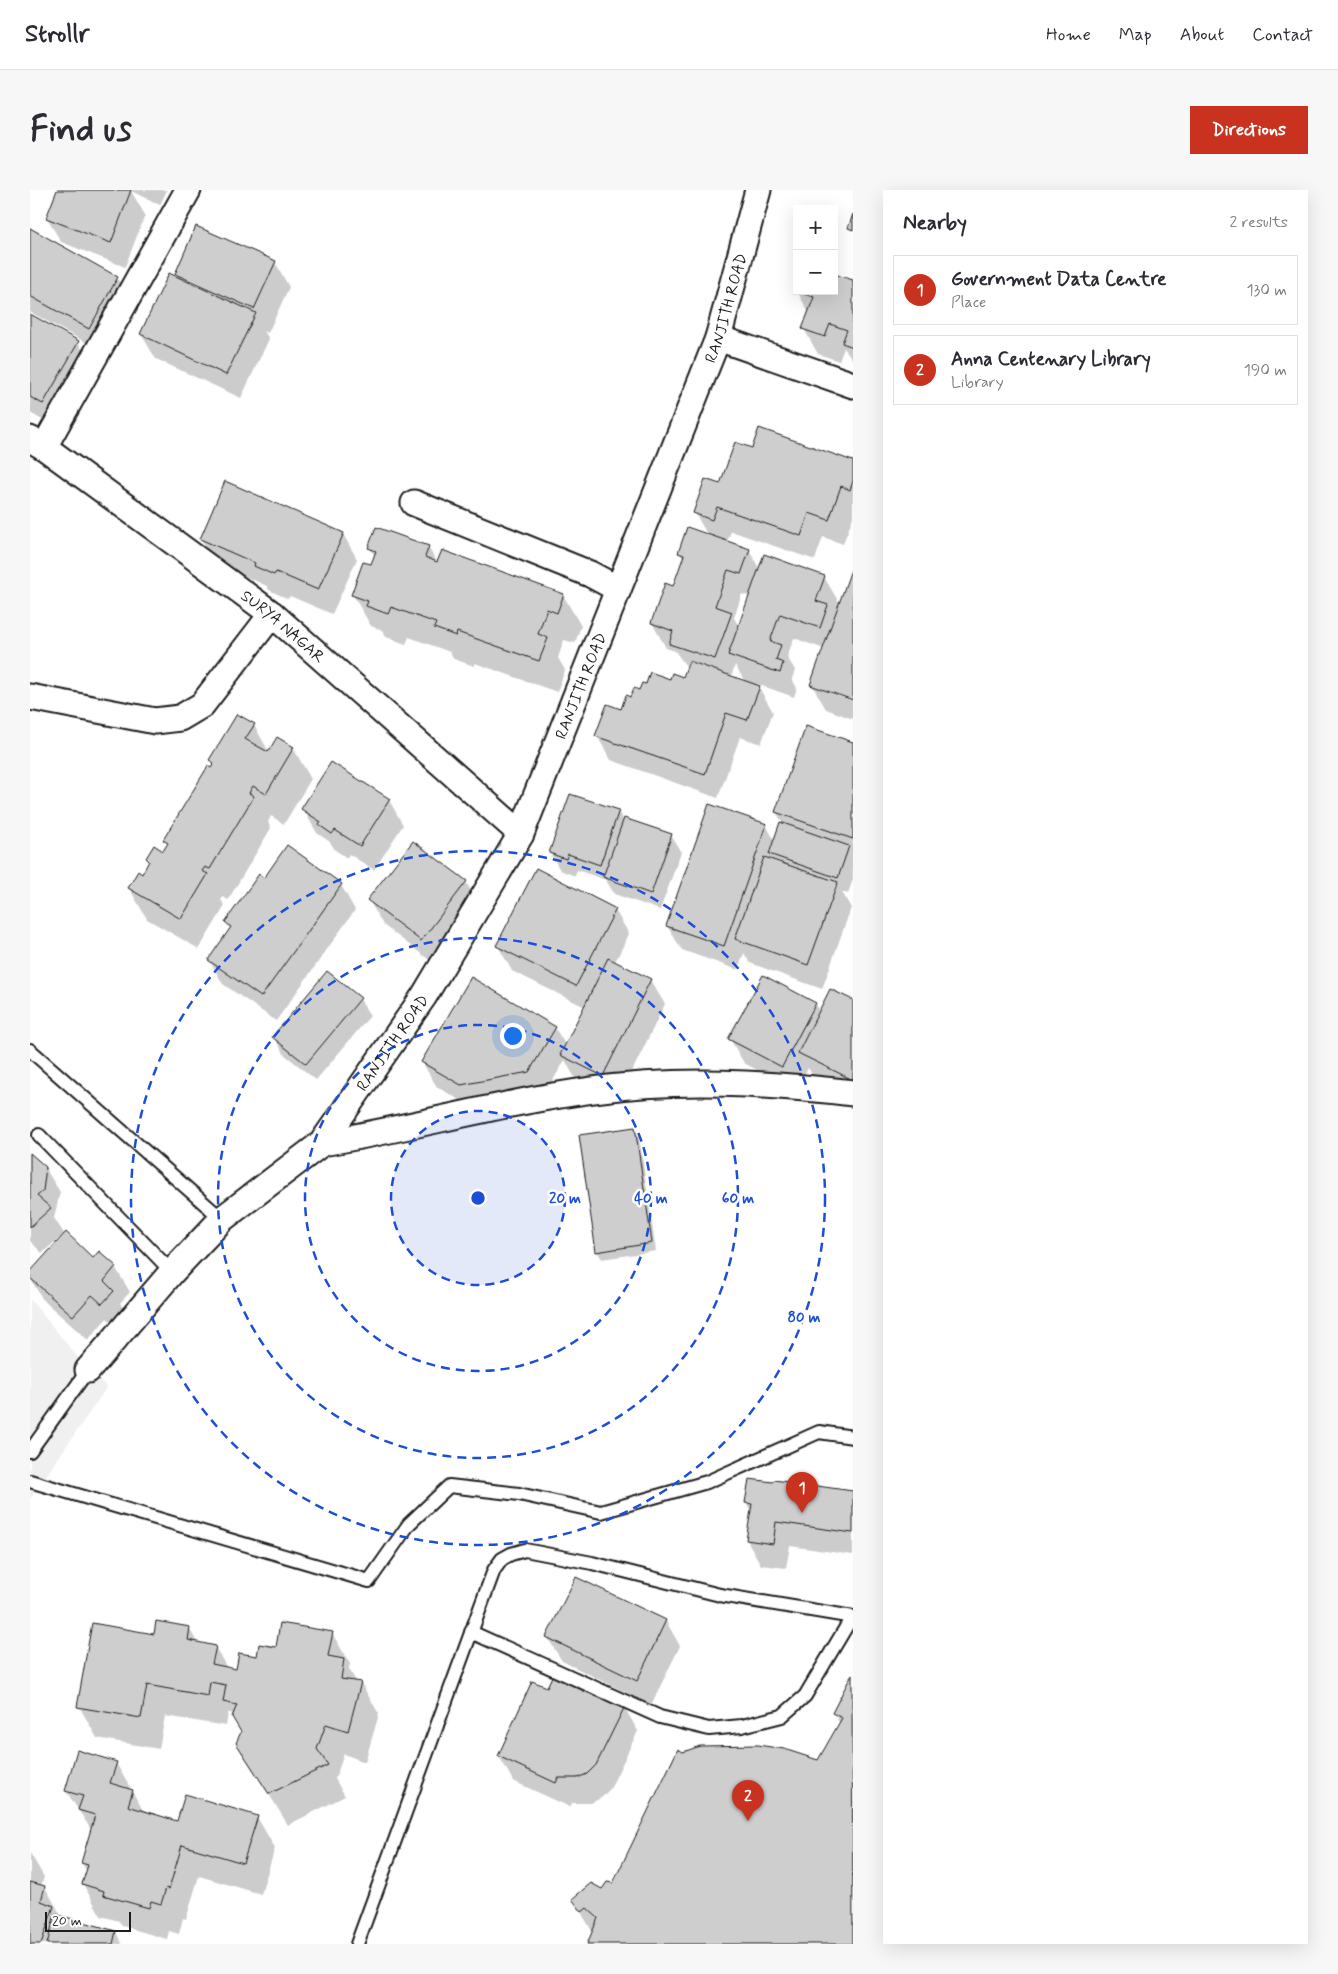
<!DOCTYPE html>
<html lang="en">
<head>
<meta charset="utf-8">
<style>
	body { margin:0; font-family:Mynerve,sans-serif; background:#f7f7f7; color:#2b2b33 }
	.controls { position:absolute; right:15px; top:15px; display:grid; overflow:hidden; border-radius:0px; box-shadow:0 5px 20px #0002 }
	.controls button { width:45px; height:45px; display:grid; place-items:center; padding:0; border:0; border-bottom:1px solid #e1e1e2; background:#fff; color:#2b2b33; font:25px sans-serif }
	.scale { position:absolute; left:15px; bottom:12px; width:86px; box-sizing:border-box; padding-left:5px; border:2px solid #1c1c1c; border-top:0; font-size:14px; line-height:18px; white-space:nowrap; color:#1c1c1c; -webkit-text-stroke:4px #fff; paint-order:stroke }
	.you { position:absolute; left:482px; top:845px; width:18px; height:18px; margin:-12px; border:4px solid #fff; border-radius:50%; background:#1a73e8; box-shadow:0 0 0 8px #1a73e833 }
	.badge { display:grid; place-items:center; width:32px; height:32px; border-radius:50%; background:#c8321e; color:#fff; font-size:16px; font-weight:700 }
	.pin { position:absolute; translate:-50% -41px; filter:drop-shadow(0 1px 2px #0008) }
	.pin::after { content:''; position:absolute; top:26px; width:18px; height:15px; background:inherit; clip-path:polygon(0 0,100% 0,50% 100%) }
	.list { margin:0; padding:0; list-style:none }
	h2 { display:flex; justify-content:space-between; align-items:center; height:65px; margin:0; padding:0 20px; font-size:21px }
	h2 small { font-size:16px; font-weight:400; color:#7c7c81 }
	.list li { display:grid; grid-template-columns:32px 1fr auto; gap:15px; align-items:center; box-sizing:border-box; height:70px; margin:0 10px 10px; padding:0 10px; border:1px solid #e1e1e2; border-radius:0px }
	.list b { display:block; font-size:19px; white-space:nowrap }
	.list p { margin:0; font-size:16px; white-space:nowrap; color:#7c7c81 }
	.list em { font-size:16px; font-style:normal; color:#7c7c81 }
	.map { position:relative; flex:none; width:823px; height:1754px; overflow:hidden; border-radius:0px }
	header { display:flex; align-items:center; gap:30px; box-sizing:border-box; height:70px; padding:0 25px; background:#fff; border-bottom:1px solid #e1e1e2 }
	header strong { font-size:24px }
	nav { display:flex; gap:28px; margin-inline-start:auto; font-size:18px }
	.intro { display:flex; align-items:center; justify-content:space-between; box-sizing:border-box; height:120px; padding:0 30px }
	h1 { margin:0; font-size:35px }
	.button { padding:12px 22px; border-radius:0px; background:#c8321e; color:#fff; font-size:18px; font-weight:700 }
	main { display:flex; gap:30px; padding:0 30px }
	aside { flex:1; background:#fff; border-radius:0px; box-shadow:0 5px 20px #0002 }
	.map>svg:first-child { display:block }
	.built { fill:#f0f0f0 }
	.shadow { fill:#0003; fill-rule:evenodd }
	.building { fill:#cecece; stroke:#1c1c1c }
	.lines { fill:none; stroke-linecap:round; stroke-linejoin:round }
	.lane-casing { stroke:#1c1c1c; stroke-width:16 }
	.street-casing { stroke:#1c1c1c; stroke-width:29 }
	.lane { stroke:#fff; stroke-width:12 }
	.street { stroke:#fff; stroke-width:25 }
	.ring { fill:none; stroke:#1d4ed8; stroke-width:2.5; stroke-dasharray:9 6 }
	.labels { text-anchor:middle; stroke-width:5; stroke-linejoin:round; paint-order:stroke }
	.street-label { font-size:16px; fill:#1c1c1c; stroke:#fff }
	.centre { fill:#1d4ed8; stroke:#fff; stroke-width:2.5 }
	.ring-label { font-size:15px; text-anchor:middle; font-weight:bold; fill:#1d4ed8; stroke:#fff; stroke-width:5; stroke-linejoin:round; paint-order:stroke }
</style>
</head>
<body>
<header>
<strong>Strollr</strong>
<nav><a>Home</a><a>Map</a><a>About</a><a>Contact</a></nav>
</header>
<div class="intro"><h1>Find us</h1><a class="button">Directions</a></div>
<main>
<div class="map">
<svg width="823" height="1754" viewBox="0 0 823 1754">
	<rect width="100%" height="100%" fill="#fff"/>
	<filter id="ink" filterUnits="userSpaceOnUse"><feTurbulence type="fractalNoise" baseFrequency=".02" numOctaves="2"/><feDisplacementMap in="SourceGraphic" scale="10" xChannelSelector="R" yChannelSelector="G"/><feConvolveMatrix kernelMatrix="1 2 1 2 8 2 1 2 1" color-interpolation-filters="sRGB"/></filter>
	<g filter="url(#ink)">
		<path class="built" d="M 0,1109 L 58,1180 L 77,1197 L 0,1309 Z"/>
		<path class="shadow" d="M 28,0 L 137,0 L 130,15 L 101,1 L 115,25 L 95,77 L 31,52 L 17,28 Z
			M 0,40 L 87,88 L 101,113 L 73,162 L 0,122 Z
			M 245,72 L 259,97 L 238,143 L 234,141 L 239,149 L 211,208 L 126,169 L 111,144 L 150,90 L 147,84 Z
			M 804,85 L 823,92 L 823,170 L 814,158 L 809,171 L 788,164 L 774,139 L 779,123 L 767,101 L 804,101 Z
			M 0,125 L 48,152 L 62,177 L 27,238 L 0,223 Z
			M 729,240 L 823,273 L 823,327 L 813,354 L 793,347 L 785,370 L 701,341 L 697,352 L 719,360 L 730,380 L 794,387 L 810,414 L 823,379 L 823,509 L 800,501 L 800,503 L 823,511 L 823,529 L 796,519 L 782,495 L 794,459 L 764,448 L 757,467 L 765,480 L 762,489 L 767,498 L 764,507 L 727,494 L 743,522 L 731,554 L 710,547 L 688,608 L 581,570 L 567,546 L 601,509 L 617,496 L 654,489 L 658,479 L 645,461 L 636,458 L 622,433 L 644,397 L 654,370 L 649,362 L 678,346 L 665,323 L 722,260 ZM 712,404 L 721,407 L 710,438 L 704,428 ZM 705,475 L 716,493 L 701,488 Z
			M 313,344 L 327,369 L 302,424 L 260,406 L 258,409 L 239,400 L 237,396 L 185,373 L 171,349 Z
			M 398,357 L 408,374 L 533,405 L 551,436 L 545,453 L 534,450 L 528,468 L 535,480 L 527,502 L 445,473 L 444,476 L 424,469 L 420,462 L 379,447 L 376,454 L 356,447 L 352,440 L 341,436 L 323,405 L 342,376 L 345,367 L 340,358 Z
			M 224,535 L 239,562 L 263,558 L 281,589 L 254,634 L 241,626 L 238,632 L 241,638 L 198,710 L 193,707 L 191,710 L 195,716 L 169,759 L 117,729 L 99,698 L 112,686 L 120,673 L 117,668 L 133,662 L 138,655 L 135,650 L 182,580 L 184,576 L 180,570 Z
			M 777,537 L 823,553 L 823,689 L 818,704 L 812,702 L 821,718 L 792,799 L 720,773 L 714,763 L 708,780 L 652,760 L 637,736 L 736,635 L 745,651 L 754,635 L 746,622 Z
			M 359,610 L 373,635 L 344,680 L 319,664 L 317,668 L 305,660 L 300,652 L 287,643 L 273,619 Z
			M 588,621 L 594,632 L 641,645 L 651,662 L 630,720 L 584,704 L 576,690 L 547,680 L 545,686 L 530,680 L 520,663 Z
			M 234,689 L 311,695 L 325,720 L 246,831 L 193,794 L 179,770 L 201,740 L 196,732 Z
			M 436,692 L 450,717 L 406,775 L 353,735 L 339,710 Z
			M 585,720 L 599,744 L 585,772 L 620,790 L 635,814 L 588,910 L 546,890 L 535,870 L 513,907 L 446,919 L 407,897 L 392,872 L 525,838 L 536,856 L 555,817 L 482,781 L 468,756 Z
			M 734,787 L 786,814 L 790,822 L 801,800 L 823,812 L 823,907 L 784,887 L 778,878 L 766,901 L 714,873 L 700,849 Z
			M 330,809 L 340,826 L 286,890 L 254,864 L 244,847 Z
			M 604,938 L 609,946 L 626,1061 L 572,1069 L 567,1061 Z
			M 0,965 L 15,978 L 30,1002 L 24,1028 L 35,1045 L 63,1070 L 70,1063 L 85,1077 L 100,1102 L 90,1113 L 98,1126 L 87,1138 L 77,1128 L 58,1150 L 13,1110 L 0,1088 L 0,1084 L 34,1046 L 33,1045 L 12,1063 L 0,1051 Z
			M 745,1291 L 823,1303 L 823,1365 L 760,1356 L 756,1378 L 731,1375 L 717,1350 L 722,1322 L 716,1313 Z
			M 546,1388 L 636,1431 L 650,1456 L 621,1515 L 532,1471 L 517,1447 Z
			M 159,1438 L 168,1454 L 185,1457 L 197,1478 L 207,1480 L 247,1458 L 302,1443 L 320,1474 L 319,1479 L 327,1493 L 331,1493 L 349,1524 L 335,1572 L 314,1564 L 305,1589 L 315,1606 L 258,1635 L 207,1552 L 212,1543 L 201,1523 L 198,1523 L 196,1536 L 135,1526 L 129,1559 L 67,1548 L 49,1516 L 125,1445 Z
			M 822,1486 L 823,1754 L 558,1754 L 563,1743 L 544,1710 L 572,1701 L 584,1694 L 653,1563 L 789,1572 L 810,1534 L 804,1523 Z
			M 518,1499 L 594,1517 L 608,1541 L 580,1599 L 571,1608 L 561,1613 L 542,1613 L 540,1617 L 483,1591 L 469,1566 Z
			M 86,1573 L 114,1622 L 148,1632 L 227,1627 L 245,1658 L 231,1704 L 169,1686 L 156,1729 L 153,1728 L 149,1744 L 139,1741 L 137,1749 L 92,1736 L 89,1731 L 71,1726 L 53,1694 L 57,1682 L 52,1673 L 62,1641 L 36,1601 Z
			M 0,1663 L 14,1687 L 11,1696 L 15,1697 L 32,1727 L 86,1742 L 92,1754 L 0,1754 Z"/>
		<path class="building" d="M 27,0 L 101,0 L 81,53 L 16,28 Z
			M 823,24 L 823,40 L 818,38 Z
			M 166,36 L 246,71 L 224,119 L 145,84 Z
			M 0,38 L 88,87 L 59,139 L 0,106 Z
			M 139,83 L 226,123 L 196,185 L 110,144 Z
			M 804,84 L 823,90 L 823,157 L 812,153 L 817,140 L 800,134 L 795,147 L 772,139 L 784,107 L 765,101 L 767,97 L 767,101 L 804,101 Z
			M 0,124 L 49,151 L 13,214 L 0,207 Z
			M 729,238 L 823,271 L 823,291 L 820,300 L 811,296 L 799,330 L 779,323 L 771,346 L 687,317 L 682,330 L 663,323 L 675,289 L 690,294 L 705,252 L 722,258 Z
			M 195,291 L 314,343 L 288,400 L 246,382 L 244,385 L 224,376 L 225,373 L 170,349 Z
			M 346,337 L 399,356 L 395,367 L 407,372 L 412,360 L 534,404 L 527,423 L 517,419 L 508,444 L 518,448 L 509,471 L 427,442 L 426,446 L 404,438 L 406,433 L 361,417 L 358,424 L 336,416 L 338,411 L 321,405 L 333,372 L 341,374 L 346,361 L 338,358 Z
			M 657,337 L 720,359 L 711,384 L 698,380 L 685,416 L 702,422 L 685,469 L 639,454 L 643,441 L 621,433 L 635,393 L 643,396 L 654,365 L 648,363 Z
			M 734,364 L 795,386 L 786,411 L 798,415 L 790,438 L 750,424 L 740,451 L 751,455 L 746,470 L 753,473 L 750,483 L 698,465 Z
			M 822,377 L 823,378 L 823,510 L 780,495 Z
			M 659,471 L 730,496 L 717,530 L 696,523 L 675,584 L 565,546 L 577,514 L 591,519 L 596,505 L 600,507 L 604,498 L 609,500 L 612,493 L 616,494 L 620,482 L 640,489 L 642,483 L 653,487 Z
			M 207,524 L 225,534 L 215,549 L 238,562 L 247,547 L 264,557 L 236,604 L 223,596 L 219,603 L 224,606 L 180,679 L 175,677 L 172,681 L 178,684 L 151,729 L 98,698 L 108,681 L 112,684 L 119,671 L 116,668 L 124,655 L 133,661 L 138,653 L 133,650 L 178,576 L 181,578 L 184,573 L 179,570 Z
			M 776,536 L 823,552 L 823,649 L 745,622 Z
			M 301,572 L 360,609 L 330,656 L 305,640 L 302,644 L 289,635 L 291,632 L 271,619 Z
			M 540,604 L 589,620 L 570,675 L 538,664 L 536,669 L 519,663 Z
			M 679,614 L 737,634 L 694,756 L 636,736 Z
			M 594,628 L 642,644 L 621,704 L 573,687 Z
			M 750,632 L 819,656 L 808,688 L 739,664 Z
			M 383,651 L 437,691 L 391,751 L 337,710 Z
			M 257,655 L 312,694 L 231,807 L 178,770 L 201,737 L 195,732 L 229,684 L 234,688 Z
			M 734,667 L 808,692 L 778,775 L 705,749 Z
			M 506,678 L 586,719 L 546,796 L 466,756 Z
			M 578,768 L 621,789 L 573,886 L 530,865 Z
			M 297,781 L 331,808 L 276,874 L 242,847 Z
			M 733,785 L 786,813 L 752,877 L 698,849 Z
			M 441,787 L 526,837 L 499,882 L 431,895 L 391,872 Z
			M 800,799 L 823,810 L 823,890 L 768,863 Z
			M 605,937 L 622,1053 L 566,1062 L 549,945 Z
			M 0,963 L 16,977 L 13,1001 L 7,1006 L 21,1018 L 0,1037 Z
			M 36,1042 L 63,1068 L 69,1061 L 86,1076 L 74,1091 L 84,1101 L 72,1114 L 62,1105 L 43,1126 L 0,1088 L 0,1082 Z
			M 719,1289 L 743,1292 L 744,1290 L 823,1301 L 823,1343 L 746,1332 L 743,1354 L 716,1350 L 722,1314 L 715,1313 Z
			M 546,1387 L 636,1430 L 607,1491 L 516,1447 Z
			M 126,1431 L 160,1437 L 158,1450 L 186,1456 L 182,1474 L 206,1479 L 209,1463 L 227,1466 L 229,1454 L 246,1457 L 250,1433 L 303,1442 L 298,1466 L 314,1469 L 311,1489 L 331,1492 L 318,1541 L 296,1534 L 287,1559 L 298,1575 L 239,1604 L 206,1553 L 211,1542 L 202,1527 L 207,1515 L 193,1512 L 196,1495 L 180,1492 L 178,1506 L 117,1495 L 111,1528 L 47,1517 L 62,1433 L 124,1444 Z
			M 524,1482 L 595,1516 L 566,1575 L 557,1584 L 547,1588 L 528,1588 L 526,1593 L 468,1566 L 502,1491 L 517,1497 Z
			M 822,1484 L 823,1754 L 557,1754 L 568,1728 L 557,1718 L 552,1722 L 542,1709 L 561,1693 L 572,1699 L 577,1692 L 583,1693 L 648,1559 L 653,1562 L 670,1556 L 728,1555 L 754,1559 L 788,1570 L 812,1528 L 802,1523 Z
			M 47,1560 L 87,1572 L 80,1593 L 103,1600 L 98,1616 L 147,1631 L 155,1604 L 228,1626 L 213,1673 L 152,1655 L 139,1699 L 136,1698 L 131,1714 L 121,1711 L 119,1718 L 73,1705 L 74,1701 L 52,1694 L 58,1675 L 51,1673 L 65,1625 L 48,1620 L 53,1606 L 35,1601 Z
			M 0,1692 L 15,1696 L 11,1711 L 24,1716 L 11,1754 L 0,1754 Z
			M 25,1724 L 86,1741 L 83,1754 L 17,1754 Z"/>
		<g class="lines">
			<g class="lane-casing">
				<path id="lane" d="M 0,860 L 192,1029
					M 9,945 L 142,1082
					M 0,1261 L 58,1180
					M 0,1291 L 339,1391 L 379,1334 L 419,1296 L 489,1304 L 571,1322 L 677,1292 L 789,1242 L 823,1247
					M 441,1442 L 630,1527 L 679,1539 L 712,1536 L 752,1526 L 775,1506 L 822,1427
					M 327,1754 L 464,1380 L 472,1369 L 481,1364 L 495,1360 L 562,1373 L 690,1405 L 823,1427"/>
			</g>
			<g class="street-casing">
				<g id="street">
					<path d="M 688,148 L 823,195"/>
					<path id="s1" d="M 0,249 L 14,257 L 242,424 L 491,644"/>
					<path d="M 14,257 L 158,0"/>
					<path d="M 384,313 L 560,384 L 588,399"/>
					<path d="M 0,507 L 125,531 L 150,528 L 172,515 L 242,424"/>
					<path d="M 292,953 C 382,938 472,912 563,900 C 651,888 735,893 823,903"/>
					<path id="s2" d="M 58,1180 L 142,1082 L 192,1029 L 292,953 L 394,806 L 491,644 L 688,148 L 728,0"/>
				</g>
			</g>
			<use href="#lane" class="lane"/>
			<use href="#street" class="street"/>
		</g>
	</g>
	<circle cx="448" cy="1008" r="87" fill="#1d4ed8" fill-opacity=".12"/>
	<g class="ring">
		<circle cx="448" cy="1008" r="87"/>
		<circle cx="448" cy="1008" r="173"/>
		<circle cx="448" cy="1008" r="260"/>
		<circle cx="448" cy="1008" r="347"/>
	</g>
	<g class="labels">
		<g class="street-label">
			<text dy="6" stroke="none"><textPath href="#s2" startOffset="1260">RANJITH ROAD</textPath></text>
			<text dy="6" stroke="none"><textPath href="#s1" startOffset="315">SURYA NAGAR</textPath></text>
			<text dy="6" stroke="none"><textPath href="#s2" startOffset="855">RANJITH ROAD</textPath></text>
			<text dy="6" stroke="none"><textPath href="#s2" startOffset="450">RANJITH ROAD</textPath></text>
		</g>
	</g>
	<circle cx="448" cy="1008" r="8" class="centre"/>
	<g class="ring-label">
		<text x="535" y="1013">20 m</text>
		<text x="621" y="1013">40 m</text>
		<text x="708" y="1013">60 m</text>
		<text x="774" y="1132">80 m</text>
	</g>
</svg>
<div class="controls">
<button>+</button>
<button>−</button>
</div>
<div class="scale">20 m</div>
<div class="you"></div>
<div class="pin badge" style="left:772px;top:1323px">1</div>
<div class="pin badge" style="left:718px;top:1631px">2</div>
</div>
<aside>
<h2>Nearby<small>2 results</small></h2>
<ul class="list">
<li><span class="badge">1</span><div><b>Government Data Centre</b><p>Place</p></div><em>130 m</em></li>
<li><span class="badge">2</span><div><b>Anna Centenary Library</b><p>Library</p></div><em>190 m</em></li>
</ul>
</aside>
</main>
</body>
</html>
